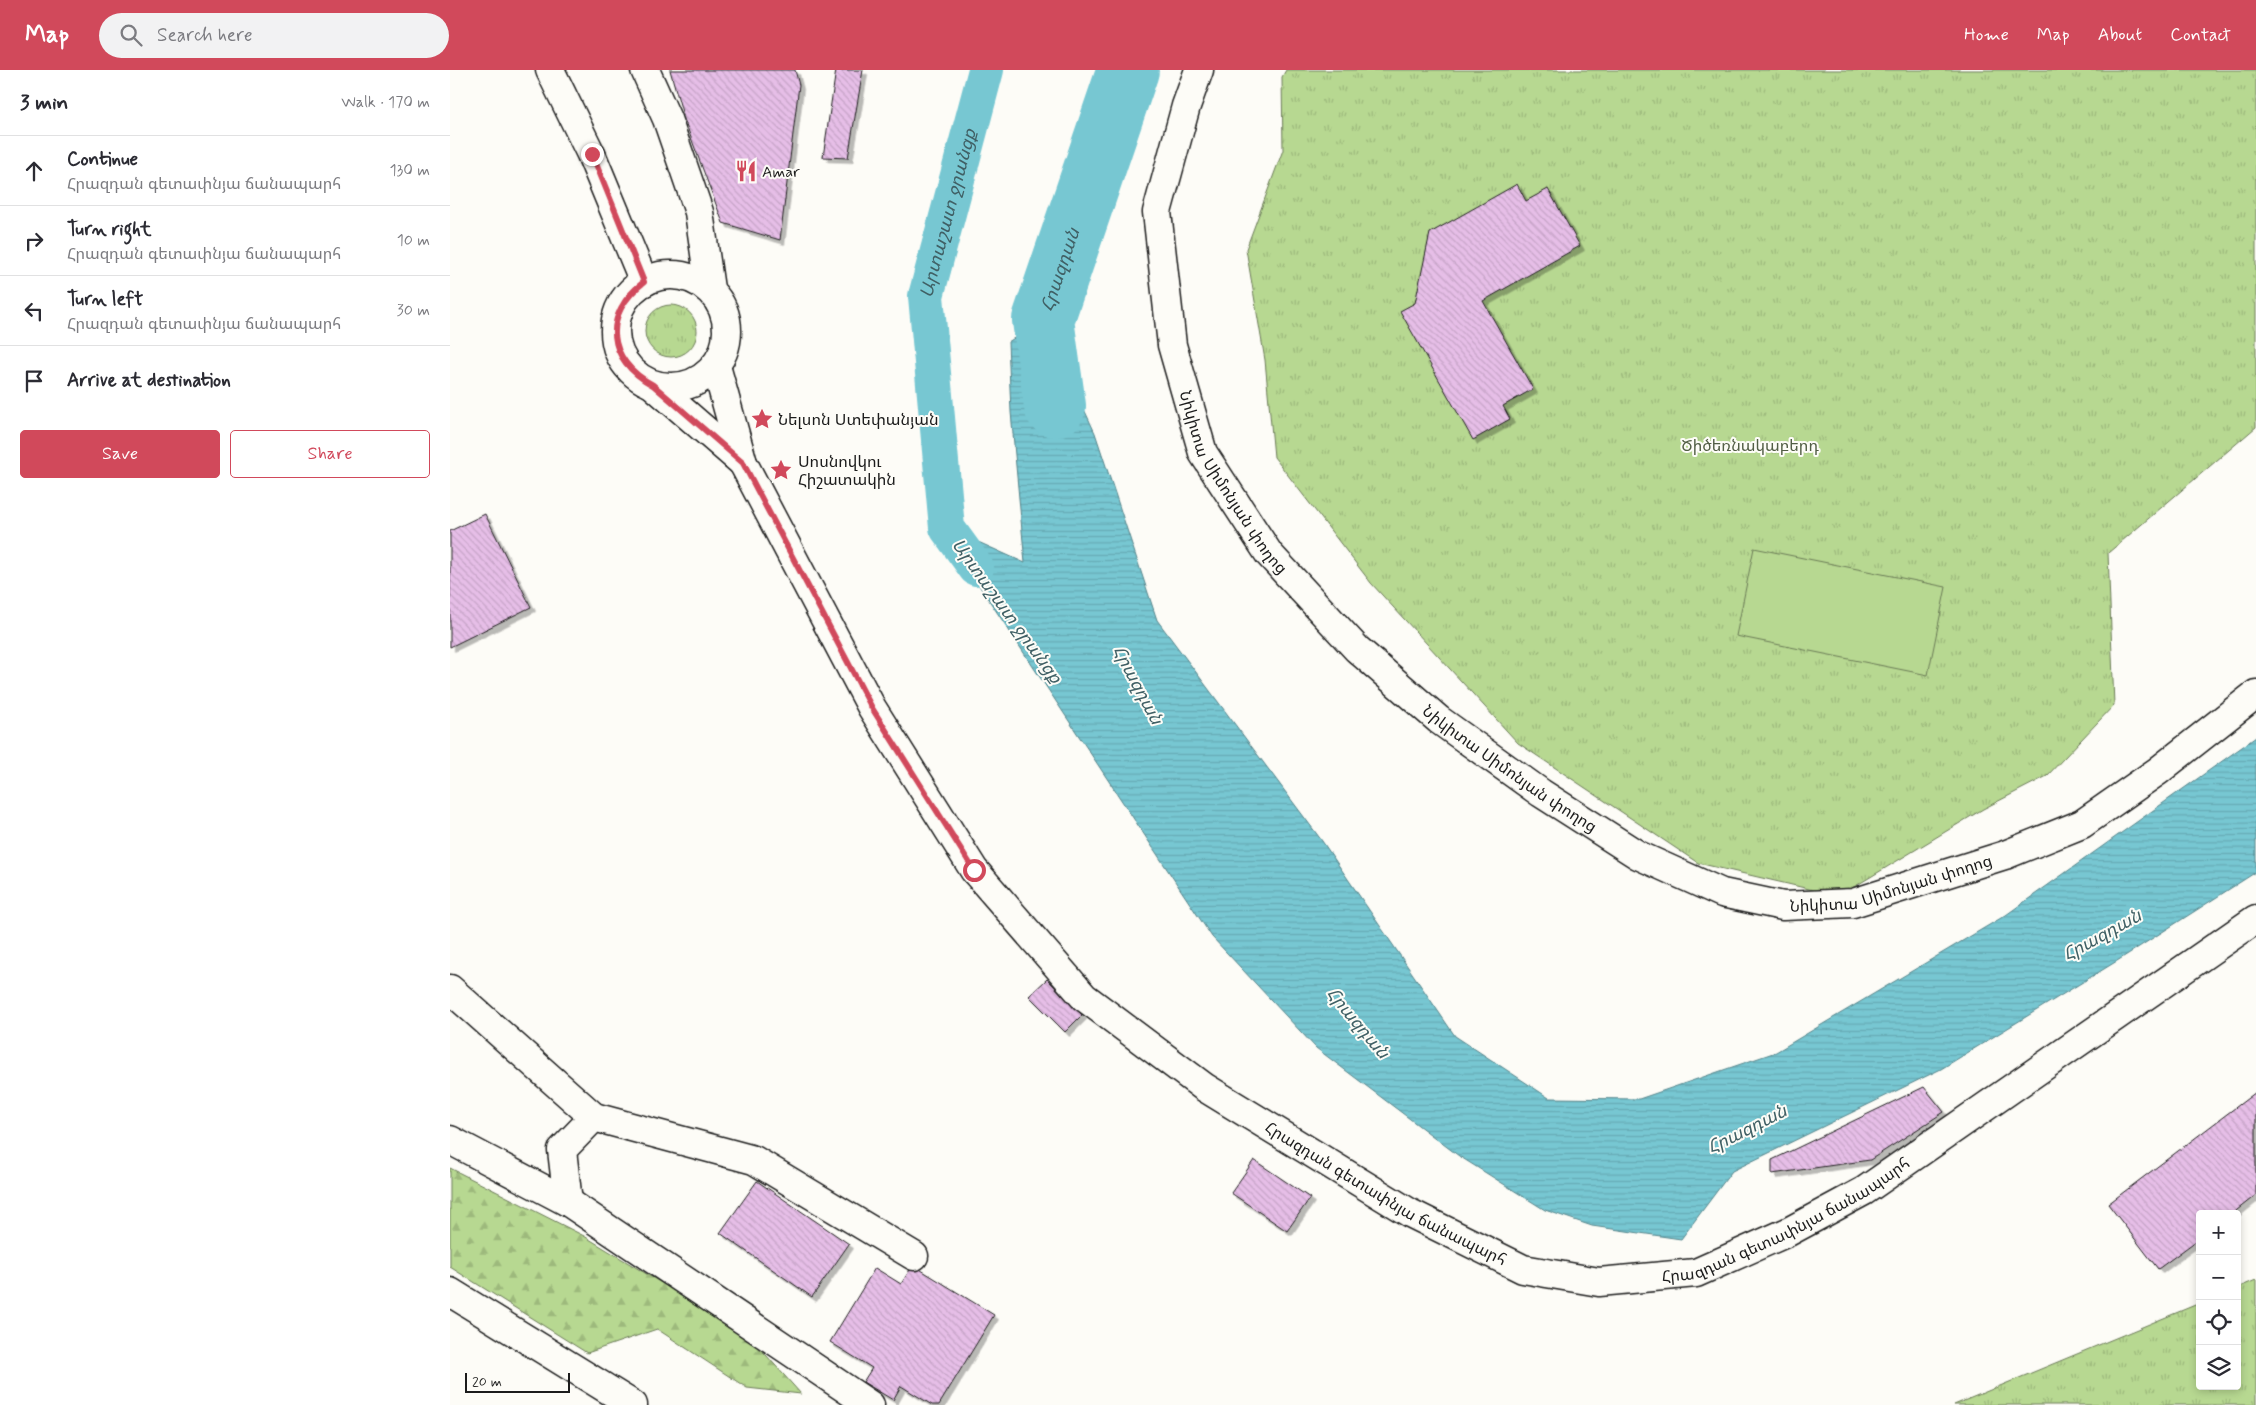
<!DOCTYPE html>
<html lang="en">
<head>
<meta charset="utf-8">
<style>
	body { margin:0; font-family:Mynerve,"Noto Sans Armenian",sans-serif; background:#f2f2f3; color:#2b2b33 }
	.controls { position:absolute; right:15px; bottom:15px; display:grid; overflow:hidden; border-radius:5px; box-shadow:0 2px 8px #0003 }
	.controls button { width:45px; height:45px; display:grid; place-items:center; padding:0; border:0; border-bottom:1px solid #e1e1e2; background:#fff; color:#2b2b33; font:25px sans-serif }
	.scale { position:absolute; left:15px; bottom:12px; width:105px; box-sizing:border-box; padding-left:5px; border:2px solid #1c1c1c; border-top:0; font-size:14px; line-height:18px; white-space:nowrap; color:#1c1c1c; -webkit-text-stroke:4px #fdfcf7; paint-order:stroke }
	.stop { position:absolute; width:15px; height:15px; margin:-11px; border:4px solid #d1495b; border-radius:50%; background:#fff }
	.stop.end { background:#d1495b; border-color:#fff; box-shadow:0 1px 5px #0008 }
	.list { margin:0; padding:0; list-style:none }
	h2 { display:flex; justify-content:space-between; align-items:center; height:65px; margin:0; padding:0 20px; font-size:21px }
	h2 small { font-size:16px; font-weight:400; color:#7c7c81 }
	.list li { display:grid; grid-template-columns:32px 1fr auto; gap:15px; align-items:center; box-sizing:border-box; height:70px; padding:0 20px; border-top:1px solid #e1e1e2 }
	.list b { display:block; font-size:19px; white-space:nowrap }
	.list p { margin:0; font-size:16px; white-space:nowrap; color:#7c7c81 }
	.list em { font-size:16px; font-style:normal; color:#7c7c81 }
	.actions { display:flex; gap:10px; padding:15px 20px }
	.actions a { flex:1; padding:11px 0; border:1px solid #d1495b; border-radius:5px; text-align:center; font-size:18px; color:#d1495b }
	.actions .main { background:#d1495b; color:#fff }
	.icon { flex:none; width:28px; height:28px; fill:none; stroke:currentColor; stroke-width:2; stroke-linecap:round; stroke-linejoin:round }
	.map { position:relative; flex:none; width:1806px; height:1335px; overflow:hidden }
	header { display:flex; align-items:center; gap:30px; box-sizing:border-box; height:70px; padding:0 25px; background:#d1495b; color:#fff }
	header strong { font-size:24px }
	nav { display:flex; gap:28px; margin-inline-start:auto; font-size:18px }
	.search { width:350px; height:45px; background:#f2f2f3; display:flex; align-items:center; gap:12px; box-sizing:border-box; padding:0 18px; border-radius:28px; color:#7c7c81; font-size:19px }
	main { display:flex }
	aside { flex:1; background:#fff }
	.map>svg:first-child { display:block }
	.grass { fill:url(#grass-tufts); stroke:#6a7a56 }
	.forest { fill:url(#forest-firs); stroke:#6a7a56 }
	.garden { fill:#b7d891; stroke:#6a7a56 }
	.water { fill:url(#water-rules); stroke:#538389 }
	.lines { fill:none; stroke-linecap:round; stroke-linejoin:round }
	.canal { stroke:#77c7d2; stroke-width:36 }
	.river { stroke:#77c7d2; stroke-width:62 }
	.building { fill:url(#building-back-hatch); stroke:#1c1c1c; filter:url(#shadow) }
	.minor-casing { stroke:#1c1c1c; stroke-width:31 }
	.minor { stroke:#fdfcf7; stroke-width:28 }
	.route { stroke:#d1495b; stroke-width:6 }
	.labels { text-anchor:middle; stroke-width:4; stroke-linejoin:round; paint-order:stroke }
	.poi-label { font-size:16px; fill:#1c1c1c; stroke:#fdfcf7; text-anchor:start }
	.park-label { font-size:16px; fill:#525e45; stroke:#fdfcf7 }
	.street-label { font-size:16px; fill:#1c1c1c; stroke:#fdfcf7 }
	.water-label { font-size:18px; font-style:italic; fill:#406065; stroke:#fdfcf7 }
</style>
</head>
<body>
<header>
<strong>Map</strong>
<div class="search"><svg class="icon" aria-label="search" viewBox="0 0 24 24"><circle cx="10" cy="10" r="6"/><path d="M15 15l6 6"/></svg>Search here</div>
<nav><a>Home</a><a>Map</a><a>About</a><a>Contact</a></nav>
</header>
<main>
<aside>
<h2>3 min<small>Walk · 170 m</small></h2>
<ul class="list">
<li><svg class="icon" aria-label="ahead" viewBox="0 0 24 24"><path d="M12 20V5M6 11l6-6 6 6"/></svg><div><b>Continue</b><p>Հրազդան գետափնյա ճանապարհ</p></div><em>130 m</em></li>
<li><svg class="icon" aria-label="right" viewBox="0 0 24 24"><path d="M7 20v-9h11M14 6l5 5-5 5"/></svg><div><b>Turn right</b><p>Հրազդան գետափնյա ճանապարհ</p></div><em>10 m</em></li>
<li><svg class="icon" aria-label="left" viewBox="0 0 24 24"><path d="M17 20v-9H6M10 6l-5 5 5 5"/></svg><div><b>Turn left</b><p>Հրազդան գետափնյա ճանապարհ</p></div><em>30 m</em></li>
<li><svg class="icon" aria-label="arrive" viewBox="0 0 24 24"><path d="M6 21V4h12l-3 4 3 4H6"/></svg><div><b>Arrive at destination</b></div></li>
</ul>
<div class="actions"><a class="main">Save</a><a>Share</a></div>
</aside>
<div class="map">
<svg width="1806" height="1335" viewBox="0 0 1806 1335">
	<defs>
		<pattern id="grass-tufts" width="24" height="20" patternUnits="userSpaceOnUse" patternTransform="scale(1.25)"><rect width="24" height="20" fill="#b7d891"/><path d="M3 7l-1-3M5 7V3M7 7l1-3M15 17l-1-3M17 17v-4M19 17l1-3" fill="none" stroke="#9db97c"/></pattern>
		<pattern id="forest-firs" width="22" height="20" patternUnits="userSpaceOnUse" patternTransform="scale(1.25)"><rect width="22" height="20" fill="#b7d891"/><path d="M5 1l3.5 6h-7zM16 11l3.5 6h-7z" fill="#9db97c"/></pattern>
		<pattern id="water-rules" width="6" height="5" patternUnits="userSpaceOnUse" patternTransform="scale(1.25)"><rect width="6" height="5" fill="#77c7d2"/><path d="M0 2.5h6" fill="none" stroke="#66aab4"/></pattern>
		<pattern id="building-back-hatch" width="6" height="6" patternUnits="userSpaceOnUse" patternTransform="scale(1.25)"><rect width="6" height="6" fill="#e6bee7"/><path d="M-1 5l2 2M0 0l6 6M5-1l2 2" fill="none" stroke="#c5a3c6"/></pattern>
		<filter id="shadow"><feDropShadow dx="4.5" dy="4.5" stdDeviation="0" flood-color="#0004"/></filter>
	</defs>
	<rect width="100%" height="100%" fill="#fdfcf7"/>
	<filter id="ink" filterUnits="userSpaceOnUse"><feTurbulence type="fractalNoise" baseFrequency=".02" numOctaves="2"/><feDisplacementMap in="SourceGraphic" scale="10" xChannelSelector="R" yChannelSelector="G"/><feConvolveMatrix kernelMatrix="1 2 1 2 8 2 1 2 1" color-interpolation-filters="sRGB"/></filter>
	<g filter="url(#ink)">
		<path class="grass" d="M 836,0 L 1806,0 L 1806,357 L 1658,483 L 1664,635 L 1597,706 L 1533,739 L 1389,826 L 1248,793 L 1068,673 L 921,513 L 824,387 L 815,290 L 796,179 L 833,80 L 832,7 Z
			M195 261a26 26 0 1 1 52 0a26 26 0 1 1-52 0Z
			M 1806,1210 L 1806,1335 L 1504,1335 L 1750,1233 L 1750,1316 L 1787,1316 L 1787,1218 Z"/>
		<path class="forest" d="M 0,1098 L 134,1166 L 299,1266 L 351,1324 L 297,1318 L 207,1259 L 137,1283 L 0,1197 Z"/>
		<path class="garden" d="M 1304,478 L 1496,517 L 1478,605 L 1286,566 Z"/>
		<path class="water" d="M 593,250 L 645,363 L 707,550 L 872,771 L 1005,966 L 1099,1028 L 1189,1029 L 1326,982 L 1556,845 L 1806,667 L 1806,802 L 1667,891 L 1491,999 L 1282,1101 L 1231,1169 L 1142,1156 L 1095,1140 L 1009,1086 L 866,978 L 762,867 L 519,500 L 497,458 L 575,493 L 561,342 L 558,272 Z"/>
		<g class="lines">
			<path class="canal" id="s1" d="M 526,498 L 497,458 L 476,226 L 536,0"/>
			<path class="river" id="s2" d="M 605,336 L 593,250 L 678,0"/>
		</g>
		<path class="building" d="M 220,0 L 345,0 L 349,15 L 330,170 L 273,153 L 234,49 Z
			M 386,0 L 413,0 L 398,88 L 373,87 Z
			M 1067,114 L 1076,131 L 1098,119 L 1130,176 L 1033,231 L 1083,319 L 1053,336 L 1060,349 L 1023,370 L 950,241 L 965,233 L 980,163 Z
			M 35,444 L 81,537 L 0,577 L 0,461 Z
			M 597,909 L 632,945 L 615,962 L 579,926 Z
			M 1474,1017 L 1494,1042 L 1420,1090 L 1322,1104 L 1322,1090 Z
			M 1806,1022 L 1806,1125 L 1782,1144 L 1750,1144 L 1750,1168 L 1708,1199 L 1658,1134 Z
			M 804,1090 L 860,1128 L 837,1161 L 781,1123 Z
			M 307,1111 L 399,1174 L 362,1227 L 270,1163 Z
			M 463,1195 L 544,1245 L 489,1335 L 482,1335 L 451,1316 L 443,1330 L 413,1312 L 422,1298 L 380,1272 L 425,1198 L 451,1214 Z"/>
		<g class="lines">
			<g class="minor-casing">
				<g id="minor">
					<path d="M 100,0 L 141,84 L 194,212"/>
					<path d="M 195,0 L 217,49 L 249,142 L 260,219"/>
					<path id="s3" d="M 749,0 L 736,36 L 707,142 L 722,275 L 753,383 L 819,484 L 907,579 L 989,650 L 1091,723 L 1188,785 L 1272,823 L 1333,836 L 1403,833 L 1555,785 L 1632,754 L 1708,701 L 1806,624"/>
					<circle cx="221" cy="261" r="56"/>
					<path id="s4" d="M 266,296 L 293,393 L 422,638 L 524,800 L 634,927 L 754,1017 L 960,1143 L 1073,1199 L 1149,1212 L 1246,1203 L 1338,1162 L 1414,1121 L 1806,849"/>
					<path d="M 203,315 L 293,393"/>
					<path d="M 0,919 L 144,1047"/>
					<path d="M 0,1070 L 118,1132 L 420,1335"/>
					<path d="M 118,1132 L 112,1080 L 144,1047 L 304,1090 L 464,1186"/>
					<path d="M 0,1222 L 183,1335"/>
				</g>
			</g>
			<use href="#minor" class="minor"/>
		</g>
	</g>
	<g class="lines" filter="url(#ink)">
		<path class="route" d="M 142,84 L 194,212 C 152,244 156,290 203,315 L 293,393 L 422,638 L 524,800"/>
	</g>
	<defs>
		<g id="restaurant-bare" transform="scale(1.725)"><path d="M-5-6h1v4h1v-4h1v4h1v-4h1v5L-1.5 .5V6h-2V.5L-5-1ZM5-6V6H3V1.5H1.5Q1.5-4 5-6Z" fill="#d1495b" stroke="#fdfcf7" stroke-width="2.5" paint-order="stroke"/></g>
		<g id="sight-bare" transform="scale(1.725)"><path d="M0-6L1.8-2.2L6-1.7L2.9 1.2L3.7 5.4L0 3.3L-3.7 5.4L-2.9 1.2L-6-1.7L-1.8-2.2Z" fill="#d1495b" stroke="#fdfcf7" stroke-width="2.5" paint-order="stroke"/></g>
	</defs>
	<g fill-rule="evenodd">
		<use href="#restaurant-bare" x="296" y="101"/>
		<use href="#sight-bare" x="312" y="349"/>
		<use href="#sight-bare" x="331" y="400"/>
	</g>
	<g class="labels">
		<g class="poi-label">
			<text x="312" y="107">Amar</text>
			<text x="328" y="355">Նելսոն Ստեփանյան</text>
			<text x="348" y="397">Սոսնովկու<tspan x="348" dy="18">Հիշատակին</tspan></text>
		</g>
		<g class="park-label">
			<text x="1300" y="381">Ծիծեռնակաբերդ</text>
		</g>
		<g class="street-label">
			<text dy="6" stroke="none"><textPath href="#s3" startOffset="434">Նիկիտա Սիմոնյան փողոց</textPath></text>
			<text dy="6" stroke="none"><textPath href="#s3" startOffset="839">Նիկիտա Սիմոնյան փողոց</textPath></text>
			<text dy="6" stroke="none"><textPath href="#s3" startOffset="1259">Նիկիտա Սիմոնյան փողոց</textPath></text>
			<text dy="6" stroke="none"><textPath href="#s4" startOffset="1098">Հրազդան գետափնյա ճանապարհ</textPath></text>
			<text dy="6" stroke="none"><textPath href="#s4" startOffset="1532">Հրազդան գետափնյա ճանապարհ</textPath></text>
		</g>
		<g class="water-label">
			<text dy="6" stroke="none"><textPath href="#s1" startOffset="368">Արտաշատ ջրանցք</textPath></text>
			<text dy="6" stroke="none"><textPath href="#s2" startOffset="140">Հրազդան</textPath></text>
			<text transform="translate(557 541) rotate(54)" y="6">Արտաշատ ջրանցք</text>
			<text transform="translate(688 615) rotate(62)" y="6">Հրազդան</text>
			<text transform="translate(1652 865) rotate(-29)" y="6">Հրազդան</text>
			<text transform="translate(908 953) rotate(50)" y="6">Հրազդան</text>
			<text transform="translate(1297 1059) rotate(-27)" y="6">Հրազդան</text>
		</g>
	</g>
</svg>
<div class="controls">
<button>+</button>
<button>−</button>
<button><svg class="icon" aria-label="locate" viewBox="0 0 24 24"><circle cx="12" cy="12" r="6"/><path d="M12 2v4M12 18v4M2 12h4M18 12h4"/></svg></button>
<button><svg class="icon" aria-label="layers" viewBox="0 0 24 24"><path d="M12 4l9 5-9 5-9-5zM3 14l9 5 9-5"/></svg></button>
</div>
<div class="scale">20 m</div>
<div class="stop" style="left:524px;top:800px"></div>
<div class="stop end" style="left:142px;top:84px"></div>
</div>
</main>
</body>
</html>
